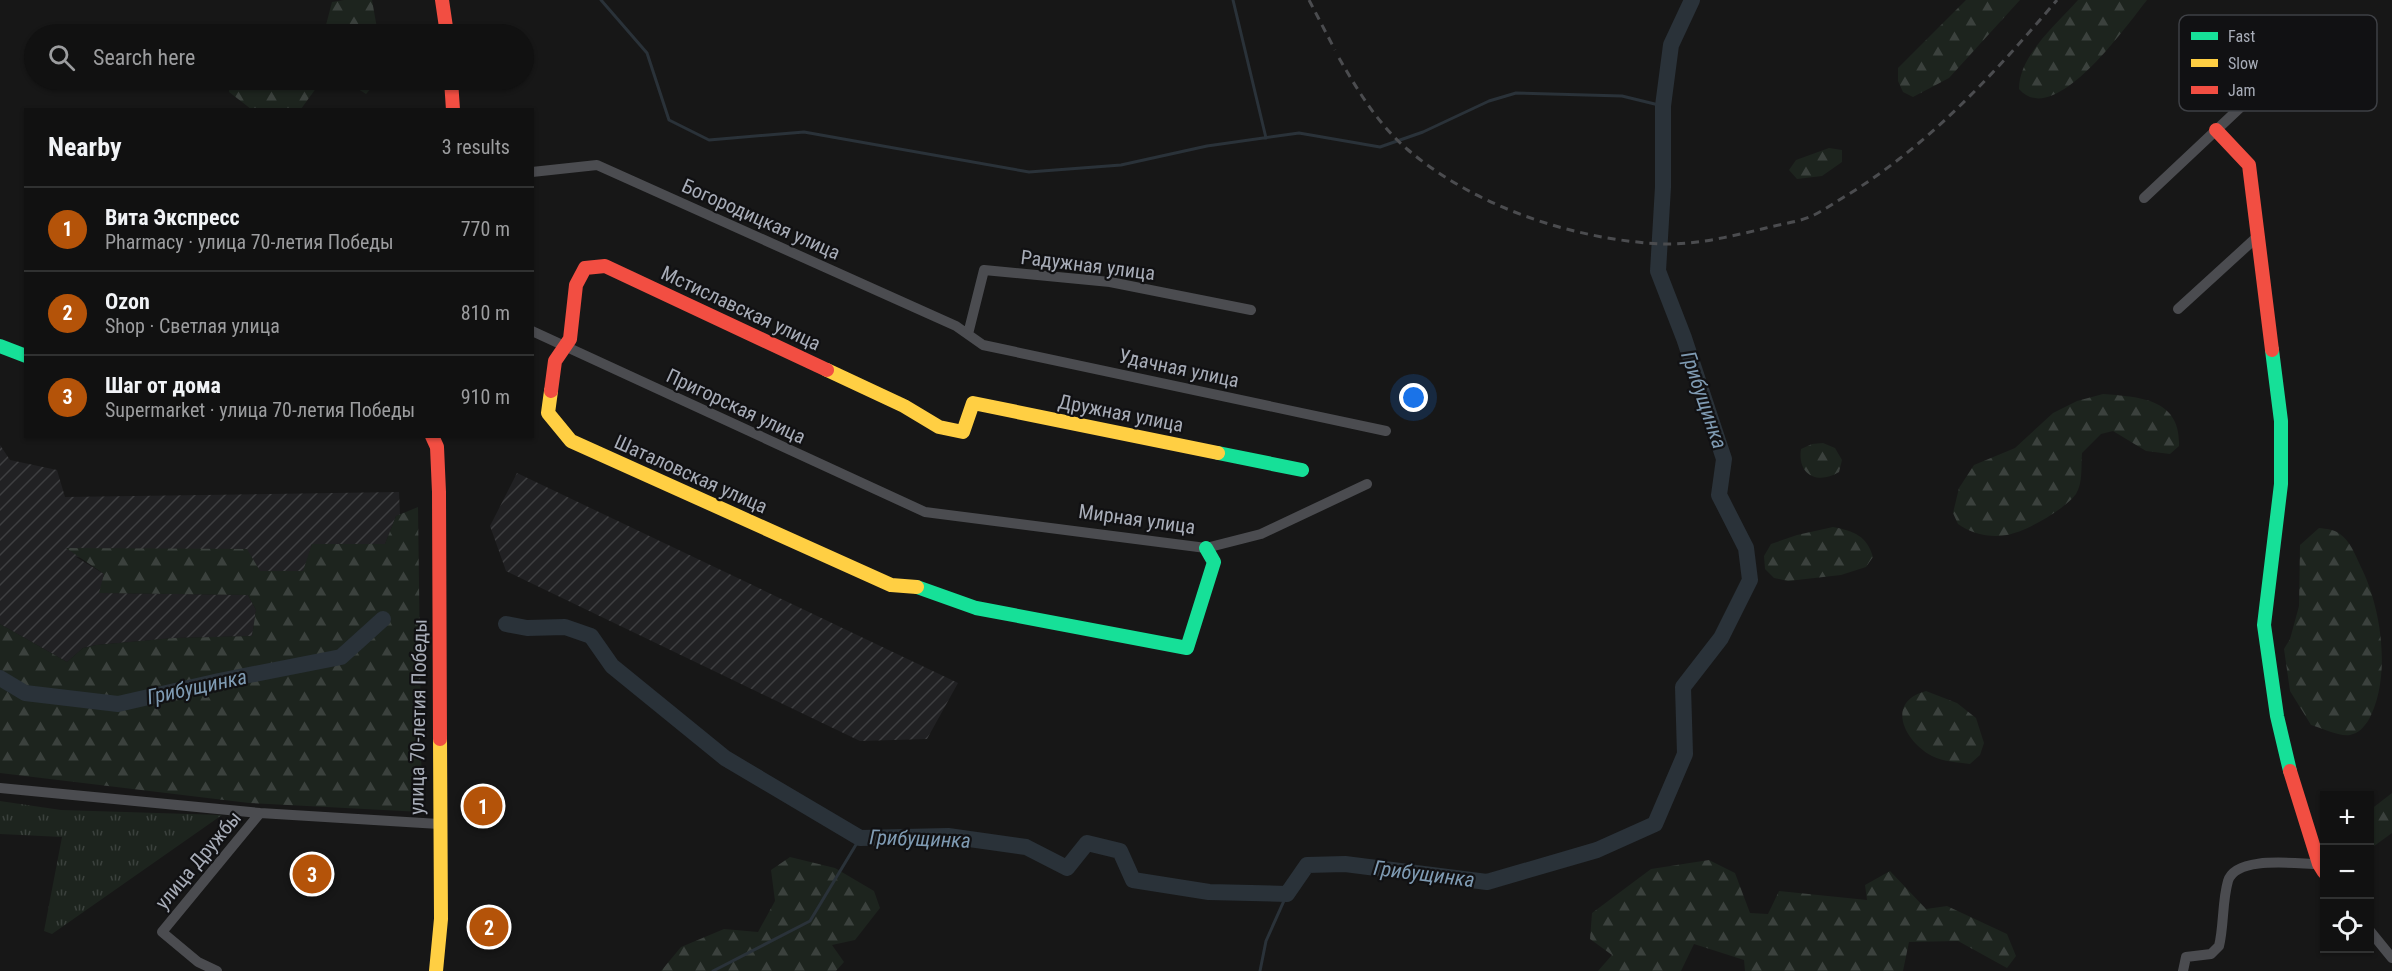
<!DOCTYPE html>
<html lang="en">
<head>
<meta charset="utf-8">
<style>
	body { margin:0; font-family:"Roboto Condensed",sans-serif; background:#1e1f1f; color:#f1f3f6 }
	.controls { position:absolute; right:18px; bottom:18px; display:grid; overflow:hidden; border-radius:0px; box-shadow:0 2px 4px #0004 }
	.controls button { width:54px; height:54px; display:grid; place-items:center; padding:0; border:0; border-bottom:2px solid #303131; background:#111; color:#f1f3f6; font:30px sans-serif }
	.you { position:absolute; left:1414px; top:398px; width:21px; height:21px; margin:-15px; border:4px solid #fff; border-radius:50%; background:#1a73e8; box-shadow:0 0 0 9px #1a73e833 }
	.badge { display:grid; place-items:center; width:39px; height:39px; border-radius:50%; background:#b45309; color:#fff; font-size:20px; font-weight:700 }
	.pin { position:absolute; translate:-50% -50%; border:3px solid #fff; box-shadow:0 2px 6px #0006 }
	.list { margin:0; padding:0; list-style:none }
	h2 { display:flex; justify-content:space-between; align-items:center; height:78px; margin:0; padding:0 24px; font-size:26px }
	h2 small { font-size:20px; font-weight:400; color:#9c9d9f }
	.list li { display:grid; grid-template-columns:39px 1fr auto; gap:18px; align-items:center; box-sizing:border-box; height:84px; padding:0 24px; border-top:2px solid #303131 }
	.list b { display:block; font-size:22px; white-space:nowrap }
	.list p { margin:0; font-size:20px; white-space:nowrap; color:#9c9d9f }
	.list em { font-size:20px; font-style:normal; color:#9c9d9f }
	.icon { flex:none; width:33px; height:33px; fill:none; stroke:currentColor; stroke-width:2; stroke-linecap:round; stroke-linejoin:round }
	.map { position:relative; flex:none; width:2392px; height:971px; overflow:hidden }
	.search { position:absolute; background:#111; box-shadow:0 2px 4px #0004; left:24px; top:24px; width:510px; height:66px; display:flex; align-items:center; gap:15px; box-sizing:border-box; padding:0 21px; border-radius:33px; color:#9c9d9f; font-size:22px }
	.panel { position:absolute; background:#111; box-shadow:0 2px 4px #0004; left:24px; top:108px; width:510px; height:330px; border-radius:0px }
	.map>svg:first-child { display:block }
	.industrial { fill:url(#industrial-furrows) }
	.grass { fill:url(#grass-tufts) }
	.forest { fill:url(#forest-firs) }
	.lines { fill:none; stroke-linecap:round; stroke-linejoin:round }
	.stream { stroke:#2a3239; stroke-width:3 }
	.river { stroke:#2a3239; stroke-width:16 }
	.street { stroke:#4b4c50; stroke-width:10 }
	.fast { stroke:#16e098; stroke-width:14 }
	.slow { stroke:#ffcf43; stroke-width:14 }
	.jam { stroke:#f24e42; stroke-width:14 }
	.rail { stroke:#4b4c4f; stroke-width:3; stroke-dasharray:8 6; stroke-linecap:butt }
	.labels { text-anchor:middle; stroke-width:4.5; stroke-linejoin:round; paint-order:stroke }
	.street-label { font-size:20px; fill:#a8adb8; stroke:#111113 }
	.water-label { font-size:21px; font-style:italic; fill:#7f9bb3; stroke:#111113 }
	.key { fill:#111113; stroke:#3e4045; stroke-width:1.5 }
	.key-label { font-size:16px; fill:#a8adb8 }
</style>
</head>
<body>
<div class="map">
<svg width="2392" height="971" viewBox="0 0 2392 971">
	<defs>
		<pattern id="industrial-furrows" width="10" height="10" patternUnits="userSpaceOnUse" patternTransform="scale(1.5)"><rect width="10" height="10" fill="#212123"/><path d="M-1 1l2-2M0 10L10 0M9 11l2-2" fill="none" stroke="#3e3f41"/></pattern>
		<pattern id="grass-tufts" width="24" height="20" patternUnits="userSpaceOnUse" patternTransform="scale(1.5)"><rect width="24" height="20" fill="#1d241e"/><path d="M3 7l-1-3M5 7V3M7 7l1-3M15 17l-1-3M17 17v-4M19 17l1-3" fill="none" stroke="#3b413d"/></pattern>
		<pattern id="forest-firs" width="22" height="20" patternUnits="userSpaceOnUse" patternTransform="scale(1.5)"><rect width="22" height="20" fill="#1d241e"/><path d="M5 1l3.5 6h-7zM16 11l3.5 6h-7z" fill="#3b413d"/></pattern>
	</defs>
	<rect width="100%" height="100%" fill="#171717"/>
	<path class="industrial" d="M 0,445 L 10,460 L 57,470 L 65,497 L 399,492 L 400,515 L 396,516 L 385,544 L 312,544 L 304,571 L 260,571 L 76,557 L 104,574 L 100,593 L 248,595 L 256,610 L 252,636 L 174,638 L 96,645 L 83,648 L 67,662 L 0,624 Z
		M 517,473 L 958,683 L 927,739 L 860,741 L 506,571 L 490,526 Z"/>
	<path class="grass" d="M 0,801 L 61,810 L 222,815 L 52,934 L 44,931 L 62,837 L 0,834 Z"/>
	<path class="forest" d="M 344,0 L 372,0 L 378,34 L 321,34 L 326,25 L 332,2 Z
		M 1966,0 L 2020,0 L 1949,78 L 1913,97 L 1903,92 L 1898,81 L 1898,68 Z
		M 2078,0 L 2147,0 C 2127,25 2054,130 2019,89 C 2019,55 2057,24 2078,0 Z
		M 237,80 L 246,81 L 322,80 L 301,109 L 251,109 L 229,92 L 229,83 Z
		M 344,80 L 378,80 L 366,94 Z
		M 1829,148 L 1842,150 L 1842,162 L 1822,176 L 1797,179 L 1789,170 L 1796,160 Z
		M 2103,394 C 2139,397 2181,398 2179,446 L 2170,454 L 2146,451 L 2113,431 L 2101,434 L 2082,453 C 2081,466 2083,483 2076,494 C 2065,509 2026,532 2007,535 C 1990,538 1972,534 1958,524 L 1953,513 L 1959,488 L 1974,465 L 2015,448 L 2053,413 L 2077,401 Z
		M 1823,443 L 1835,448 L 1842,460 L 1839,472 C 1818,485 1797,475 1801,449 L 1812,444 Z
		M 418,507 L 422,812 L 249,803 L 0,773 L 0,624 L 67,662 L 83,648 L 96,645 L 174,638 L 252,636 L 256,610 L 248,595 L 99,593 L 104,574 L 66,548 L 247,549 L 260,571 L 303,571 L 312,544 L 385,544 L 396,516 Z
		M 1833,527 C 1854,531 1867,536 1873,557 L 1866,567 L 1841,575 L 1788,581 L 1774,578 L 1765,569 L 1764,556 L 1771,544 L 1797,535 Z
		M 2319,528 C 2327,529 2333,529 2340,534 C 2350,541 2355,554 2360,565 C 2382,608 2392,679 2368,721 C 2363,728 2359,733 2350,735 C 2340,737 2322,728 2311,725 L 2290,691 L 2284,649 L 2290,639 L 2299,606 L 2300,545 Z
		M 1926,691 L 1957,703 L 1976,718 L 1984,743 L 1980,755 L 1970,764 C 1957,762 1944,762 1932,756 C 1904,741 1885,702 1926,691 Z
		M 2392,793 L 2392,833 L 2370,849 L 2370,810 Z
		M 790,857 L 835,868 L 874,891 L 880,908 L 855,940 L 832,945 L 844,962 L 836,971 L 661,971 L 681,947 L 724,929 L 758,932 L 775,901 L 771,870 Z
		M 1709,860 L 1735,873 L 1750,913 L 1768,914 L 1779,891 L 1867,900 L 1865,885 L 1890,871 L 1926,909 L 1947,906 L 2007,934 L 2016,956 L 2007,968 L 1958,941 L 1909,942 L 1903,971 L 1745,971 L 1744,960 L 1694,944 L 1681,971 L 1598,971 L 1612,955 L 1590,939 L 1592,913 L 1651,869 Z"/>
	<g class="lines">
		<path class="stream" d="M 601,0 L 647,53 L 669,120 L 709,140 L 804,132 L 1029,172 L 1121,165 L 1207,146 L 1299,133 L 1380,147 L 1423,132 L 1489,101 L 1516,93 L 1622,96 L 1663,106
			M 1233,0 L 1266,138
			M 713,971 L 810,921 L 860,838
			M 1260,971 L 1266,941 L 1287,894"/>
		<path class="river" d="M 506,624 L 527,628 L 565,627 L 591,636 L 612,666 L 725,758 L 860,838 L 948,836 L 1026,847 L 1067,868 L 1087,843 L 1120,851 L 1133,880 L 1209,892 L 1287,894 L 1307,865 L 1345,864 L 1487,882 L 1597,850 L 1655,824 L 1685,754 L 1683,687 L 1721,638 L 1750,580 L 1746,548 L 1719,495 L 1724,459 L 1684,338 L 1658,271 L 1663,187 L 1663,106 L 1671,45 L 1692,0
			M 0,678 L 25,693 L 118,704 L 219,681 L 341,657 L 383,619"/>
		<path class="street" d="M 532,172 L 597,165 L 956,326 L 983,345 L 1386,431
			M 2144,198 L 2278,72
			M 2178,309 L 2258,236
			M 532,331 L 925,512 L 1206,548 L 1261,534 L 1367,484
			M 968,334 L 984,270 L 1110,282 L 1251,310
			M 0,788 L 260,813 L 439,824
			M 2370,931 L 2392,958
			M 217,971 L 198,962 L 162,932 L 260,813
			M 2183,971 L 2186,957 L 2211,954 L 2219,946 C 2224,926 2222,902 2228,881 C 2236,855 2297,864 2319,864"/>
		<path class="fast" d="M 0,346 L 26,356
			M 2272,350 L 2281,421 L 2281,484 L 2264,625 L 2277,716 L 2290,771
			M 1218,453 L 1302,470
			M 917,587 L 976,608 L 1187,648 L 1214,562 L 1206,548"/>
		<path class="slow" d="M 827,370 L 904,406 L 939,427 L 963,432 L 973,403 L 1218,453
			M 551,391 L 548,413 L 571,441 L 891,585 L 917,587
			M 436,971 L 441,919 L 440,739"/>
		<path class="jam" d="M 442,0 L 447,34
			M 451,80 L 453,110
			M 2216,130 L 2249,165 L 2272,350
			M 551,391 L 555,361 L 570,339 L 576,285 L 585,268 L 605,266 L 827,370
			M 432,436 L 437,447 L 439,492 L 440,739
			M 2290,771 L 2319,864 L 2324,872"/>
		<path class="rail" d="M 1309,0 L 1335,50
			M 1339,58 C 1358,91 1378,124 1407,149 C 1475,207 1574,240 1663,244 C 1696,245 1733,236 1766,228 C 1781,224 1800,222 1814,215 C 1826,209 1837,201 1849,194 C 1931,143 1995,73 2057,0"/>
	</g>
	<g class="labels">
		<g class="street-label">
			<text transform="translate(761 219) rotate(24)" y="7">Богородицкая улица</text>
			<text transform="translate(1088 265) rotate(7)" y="7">Радужная улица</text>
			<text transform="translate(741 308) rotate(25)" y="7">Мстиславская улица</text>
			<text transform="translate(1179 368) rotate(12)" y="7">Удачная улица</text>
			<text transform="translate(736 406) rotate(25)" y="7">Пригорская улица</text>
			<text transform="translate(1121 413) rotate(11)" y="7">Дружная улица</text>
			<text transform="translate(691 474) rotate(24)" y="7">Шаталовская улица</text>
			<text transform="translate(1137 519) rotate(8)" y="7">Мирная улица</text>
			<text transform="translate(418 717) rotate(-89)" y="7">улица 70-летия Победы</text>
			<text transform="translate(198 860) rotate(-50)" y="7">улица Дружбы</text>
		</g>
		<g class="water-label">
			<text transform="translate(1704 400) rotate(71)" y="7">Грибущинка</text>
			<text transform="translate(197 687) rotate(-12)" y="7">Грибущинка</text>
			<text transform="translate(920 839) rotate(2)" y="7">Грибущинка</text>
			<text transform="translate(1424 874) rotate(7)" y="7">Грибущинка</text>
		</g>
	</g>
	<rect x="2179" y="15" width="198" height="96" rx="9" class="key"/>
	<rect x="2191" y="32" width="27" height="8" fill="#16e098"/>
	<rect x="2191" y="59" width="27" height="8" fill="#ffcf43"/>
	<rect x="2191" y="86" width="27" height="8" fill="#f24e42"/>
	<g class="key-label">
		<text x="2228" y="42">Fast</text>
		<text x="2228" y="69">Slow</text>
		<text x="2228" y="96">Jam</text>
	</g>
</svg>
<div class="controls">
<button>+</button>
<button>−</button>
<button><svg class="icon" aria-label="locate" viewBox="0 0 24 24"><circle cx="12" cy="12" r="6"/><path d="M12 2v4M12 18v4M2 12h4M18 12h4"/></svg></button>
</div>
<div class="you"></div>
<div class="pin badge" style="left:483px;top:806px">1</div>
<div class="pin badge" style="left:489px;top:927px">2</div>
<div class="pin badge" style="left:312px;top:874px">3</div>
<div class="search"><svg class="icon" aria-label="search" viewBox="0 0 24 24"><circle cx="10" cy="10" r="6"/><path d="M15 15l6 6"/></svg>Search here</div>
<section class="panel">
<h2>Nearby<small>3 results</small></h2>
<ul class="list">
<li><span class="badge">1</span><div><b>Вита Экспресс</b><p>Pharmacy · улица 70-летия Победы</p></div><em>770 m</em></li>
<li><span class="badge">2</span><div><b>Ozon</b><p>Shop · Светлая улица</p></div><em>810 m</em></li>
<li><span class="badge">3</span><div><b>Шаг от дома</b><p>Supermarket · улица 70-летия Победы</p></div><em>910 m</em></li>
</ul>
</section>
</div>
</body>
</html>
